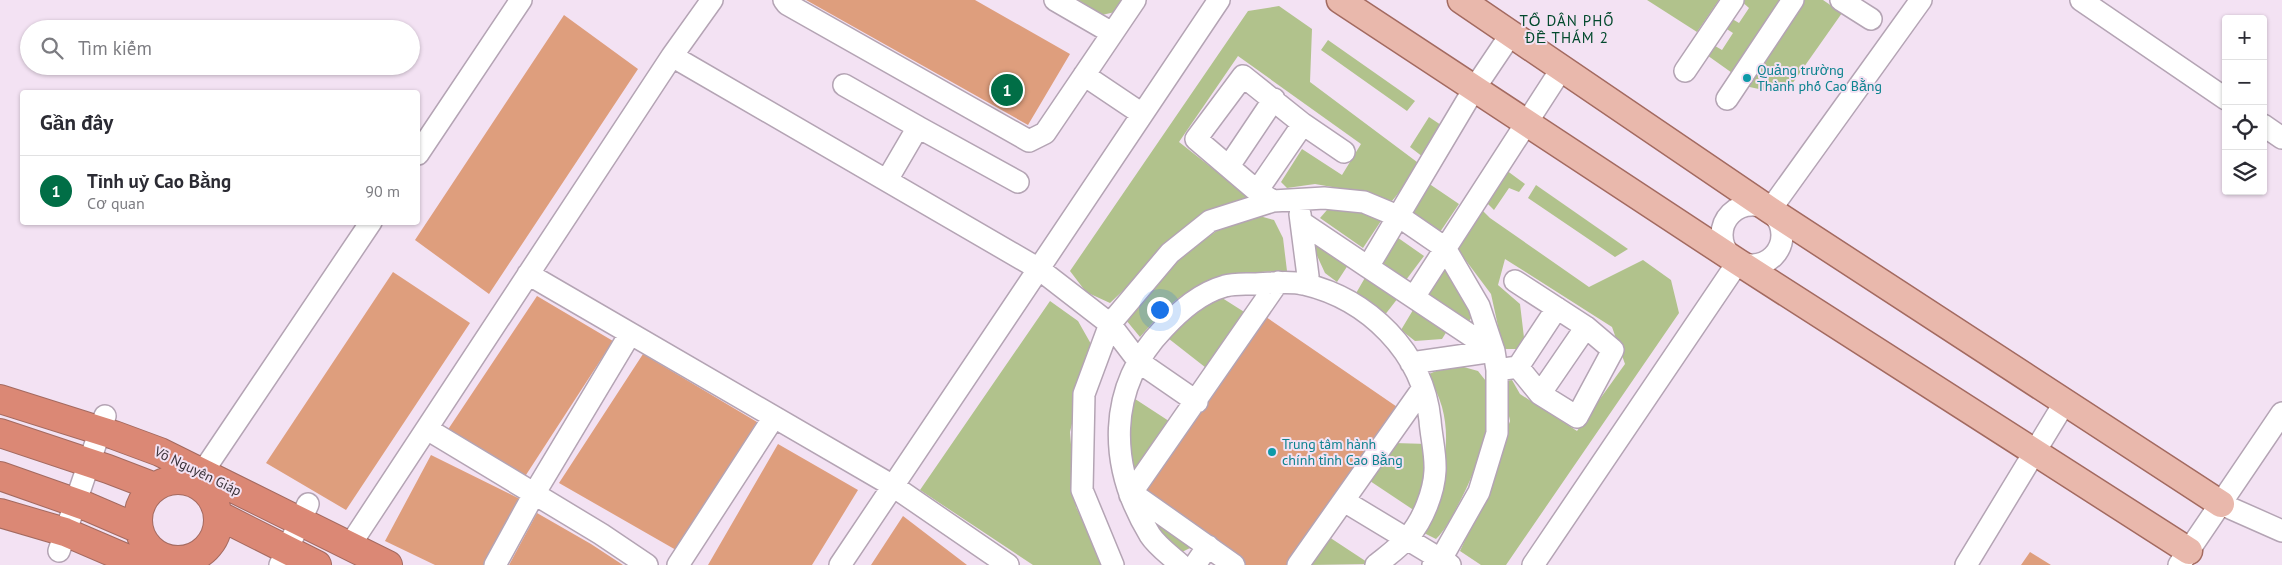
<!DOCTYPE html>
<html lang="vi">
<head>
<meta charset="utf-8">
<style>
	body { margin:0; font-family:"PT Sans",sans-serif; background:#f2f2f3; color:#2b2b33 }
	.controls { position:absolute; right:15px; top:15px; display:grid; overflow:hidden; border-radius:5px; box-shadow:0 1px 4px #0004 }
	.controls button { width:45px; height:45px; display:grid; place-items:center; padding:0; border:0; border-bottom:1px solid #e1e1e2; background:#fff; color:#2b2b33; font:25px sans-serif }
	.you { position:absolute; left:1159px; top:309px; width:18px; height:18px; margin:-12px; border:4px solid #fff; border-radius:50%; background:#1a73e8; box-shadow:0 0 0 8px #1a73e833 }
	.badge { display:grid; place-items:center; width:32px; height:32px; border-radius:50%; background:#016e46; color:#fff; font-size:16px; font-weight:700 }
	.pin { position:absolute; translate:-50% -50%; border:2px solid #fff; box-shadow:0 1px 5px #0006 }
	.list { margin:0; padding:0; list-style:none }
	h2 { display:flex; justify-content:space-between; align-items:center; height:65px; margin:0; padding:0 20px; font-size:21px }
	h2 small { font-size:16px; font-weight:400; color:#7c7c81 }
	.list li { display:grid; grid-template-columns:32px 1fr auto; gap:15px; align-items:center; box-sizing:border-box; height:70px; padding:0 20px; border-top:1px solid #e1e1e2 }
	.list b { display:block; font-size:19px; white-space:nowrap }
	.list p { margin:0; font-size:16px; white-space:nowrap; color:#7c7c81 }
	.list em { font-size:16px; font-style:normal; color:#7c7c81 }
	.icon { flex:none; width:28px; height:28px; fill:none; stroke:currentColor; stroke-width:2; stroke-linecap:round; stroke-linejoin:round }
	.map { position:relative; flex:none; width:2282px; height:565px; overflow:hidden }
	.search { position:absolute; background:#fff; box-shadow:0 1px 4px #0004; left:20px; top:20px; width:400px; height:55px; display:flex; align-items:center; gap:12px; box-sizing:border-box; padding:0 18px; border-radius:28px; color:#7c7c81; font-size:19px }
	.panel { position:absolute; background:#fff; box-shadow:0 1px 4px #0004; left:20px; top:90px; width:400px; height:135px; border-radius:5px }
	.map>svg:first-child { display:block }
	.green { fill:#b1c28c }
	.building { fill:#de9e7d }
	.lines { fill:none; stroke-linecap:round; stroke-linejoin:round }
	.minor-casing { stroke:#b4a4b4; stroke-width:24 }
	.major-casing { stroke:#a36a60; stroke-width:29 }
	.highway-casing { stroke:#a36a60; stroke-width:30 }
	.minor { stroke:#fff; stroke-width:21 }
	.major { stroke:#e9b8ac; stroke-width:26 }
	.highway { stroke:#db8875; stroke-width:28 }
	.culture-dot { fill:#0f9aa8; stroke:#f3e2f3; stroke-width:2 }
	.labels { text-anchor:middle; stroke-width:4; stroke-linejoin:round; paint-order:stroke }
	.culture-label { font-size:14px; fill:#0d838f; stroke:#f3e2f3; text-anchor:start }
	.street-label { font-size:14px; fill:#3a333a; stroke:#f3e2f3 }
	.neighbourhood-label { font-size:15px; letter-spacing:1px; fill:#02492d; stroke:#f3e2f3 }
</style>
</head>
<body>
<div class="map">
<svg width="2282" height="565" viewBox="0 0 2282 565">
	<rect width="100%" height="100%" fill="#f3e2f3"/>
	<path class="green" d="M 1078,0 L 1123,0 L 1115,12 L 1102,15 Z
		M 1647,0 L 1719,0 L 1697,32 Z
		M 1740,0 L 1786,0 L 1735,75 L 1704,53 L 1710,43 L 1722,50 L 1733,33 L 1722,26 L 1729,17 L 1739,23 L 1749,8 Z
		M 1801,0 L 1823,0 L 1842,13 L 1792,84 L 1768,91 L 1745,86 Z
		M 1279,6 L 1312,29 L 1310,82 L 1421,165 L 1392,201 L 1361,192 L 1315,184 L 1287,188 L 1281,182 L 1302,149 L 1342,175 L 1361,144 L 1238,56 L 1179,142 L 1249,197 L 1195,222 L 1110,303 L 1086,292 L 1070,271 L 1248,11 Z
		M 1328,40 L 1415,101 L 1407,111 L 1321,50 Z
		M 1429,117 L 1441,125 L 1423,157 L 1410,147 Z
		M 1506,170 L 1525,184 L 1519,192 L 1509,188 L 1494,210 L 1483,199 Z
		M 1428,183 L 1459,204 L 1440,232 L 1409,212 Z
		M 1536,185 L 1628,249 L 1615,257 L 1528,198 Z
		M 1357,208 L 1383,218 L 1363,248 L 1320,218 L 1327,210 Z
		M 1480,208 L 1490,218 L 1589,287 L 1643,260 L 1671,280 L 1679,313 L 1506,565 L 1481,565 L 1460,551 L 1482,503 L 1510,421 L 1502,382 L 1512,380 L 1520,394 L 1577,431 L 1625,364 L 1612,327 L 1505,259 L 1498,285 L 1520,304 L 1525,346 L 1518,349 L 1503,349 L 1491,294 L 1455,246 Z
		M 1256,215 L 1274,220 L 1283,238 L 1287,271 C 1243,272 1203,275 1169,306 C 1158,316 1149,327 1140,337 L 1126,320 L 1180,257 L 1218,230 Z
		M 1394,235 L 1424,256 L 1406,280 L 1379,260 Z
		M 1321,241 L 1350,262 L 1337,282 L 1325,273 L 1314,249 Z
		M 1447,265 L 1475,312 L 1468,323 L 1426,296 Z
		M 1366,276 L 1398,298 L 1384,316 L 1355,295 Z
		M 1219,296 L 1249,315 L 1210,371 L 1164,335 Z
		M 1050,301 L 1078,321 L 1091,344 L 1070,432 L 1076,507 L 1105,565 L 1033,565 L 920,490 Z
		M 1413,310 L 1447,331 L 1442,339 L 1415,341 L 1401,330 Z
		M 1453,364 L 1478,371 L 1493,390 C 1486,435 1479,467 1457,507 C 1451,519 1445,530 1436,539 L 1422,532 C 1437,491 1454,451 1442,407 C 1439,396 1433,385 1429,374 Z
		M 1129,395 L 1175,425 L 1137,474 L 1126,465 Z
		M 1394,443 L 1428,444 L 1428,482 L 1415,511 L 1367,479 Z
		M 1157,523 L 1192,547 L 1176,555 L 1152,528 Z
		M 1329,537 L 1370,564 L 1309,565 Z"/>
	<path class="building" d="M 806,0 L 975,0 L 1070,54 L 1028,125 Z
		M 564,15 L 638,69 L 489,294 L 415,240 Z
		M 393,272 L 470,323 L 346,510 L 266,463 Z
		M 537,296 L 613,341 L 524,478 L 447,431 Z
		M 1266,317 L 1403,411 L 1292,565 L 1244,565 L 1141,492 Z
		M 643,354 L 757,422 L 676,550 L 559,483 Z
		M 778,444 L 858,490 L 812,565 L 708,565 Z
		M 431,455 L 524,501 L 489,565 L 435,565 L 385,541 Z
		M 537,513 L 591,544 L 623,565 L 509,565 Z
		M 903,516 L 967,565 L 871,565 Z
		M 2030,552 L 2051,565 L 2021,565 Z"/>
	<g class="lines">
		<g class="minor-casing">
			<path id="minor" d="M 784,0 L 787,4 L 1029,141 L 1045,133 L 1135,0
				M 1055,0 L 1112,33
				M 1841,0 L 1871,19
				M 2081,0 L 2226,99
				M 672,56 L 1039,269 L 1110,324 L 1139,362 L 1197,402
				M 1685,71 L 1733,0
				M 1084,75 L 1142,114
				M 844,85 L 918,127
				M 1727,99 L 1793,0
				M 2263,125 L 2282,138
				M 418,154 L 521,0
				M 1229,166 L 1274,99
				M 887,180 L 918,127 L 1018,182
				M 1257,191 L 1303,124
				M 1273,201 L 1257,191 L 1196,139 L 1243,76 L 1303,124 L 1344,152
				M1722 235a30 30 0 1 1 60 0a30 30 0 1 1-60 0Z
				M 1770,210 L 1921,0
				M 1300,214 L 1308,276 L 1302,284
				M 1301,222 L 1368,267 L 1474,89 L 1511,34
				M 1368,267 L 1494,351
				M 528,274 L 893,486 L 1008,565
				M 1414,297 L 1562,68
				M 1411,363 L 1494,351
				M 1518,367 L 1557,308
				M 1497,370 L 1518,367 L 1540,394 L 1577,417 L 1613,350 L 1586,327 L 1515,281
				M 1540,394 L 1586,327
				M 427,429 L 601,534 L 647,565
				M 202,473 L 371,222
				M 1132,493 L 1234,565
				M 1130,495 L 1278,282
				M 1344,501 L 1450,565
				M 2221,504 L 2282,531
				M 350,545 L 672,56 L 712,0
				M 59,551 L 105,416
				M 280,565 L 308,504
				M 495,565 L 534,494 L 630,334
				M 678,565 L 774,417
				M 840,565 L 1219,0
				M 1113,565 L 1082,490 L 1084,394 L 1110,324 L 1170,253 L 1210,221 L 1273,201 L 1324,198 L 1364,202 L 1400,217 L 1445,248 L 1479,306 L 1494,351 L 1497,370 L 1497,433 L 1479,492 L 1441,559 L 1433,565
				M 1181,565 C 1171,556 1157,546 1150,535 C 1108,466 1106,388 1164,328 C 1181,310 1200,293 1225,286 C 1234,283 1247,284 1256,284 C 1272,283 1289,281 1304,284 C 1368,299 1423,352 1430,420 C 1431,436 1436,454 1435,471 C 1434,492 1423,520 1409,536 C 1400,547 1387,556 1376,565
				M 1195,565 L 1208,546
				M 1298,565 L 1423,388
				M 1533,565 L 1738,262
				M 1966,565 L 2065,402
				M 2179,565 L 2282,413"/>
		</g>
		<g class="major-casing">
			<path id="major" d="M 1340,0 L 1738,262 L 2189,551
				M 1461,0 L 1770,210 L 2221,504"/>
		</g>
		<g class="highway-casing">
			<path id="highway" d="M 0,399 L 114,435 L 160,452 L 388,565
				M 0,433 L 108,469 L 155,487
				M 0,476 L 88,507 L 139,529
				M138 520a40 40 0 1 1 80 0a40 40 0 1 1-80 0Z
				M 0,513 L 65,532 L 142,565
				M 218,515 L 317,565"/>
		</g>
		<use href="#minor" class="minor"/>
		<use href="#major" class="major"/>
		<use href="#highway" class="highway"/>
	</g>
	<g class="culture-dot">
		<circle cx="1747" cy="78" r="5"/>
		<circle cx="1272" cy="452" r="5"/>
	</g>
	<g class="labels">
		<g class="culture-label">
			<text x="1757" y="75">Quảng trường<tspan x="1757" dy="16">Thành phố Cao Bằng</tspan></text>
			<text x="1282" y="449">Trung tâm hành<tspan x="1282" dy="16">chính tỉnh Cao Bằng</tspan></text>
		</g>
		<g class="street-label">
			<text transform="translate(198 471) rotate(26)" y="5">Võ Nguyên Giáp</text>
		</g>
		<g class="neighbourhood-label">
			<text x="1567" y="26">TỔ DÂN PHỐ<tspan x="1567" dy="17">ĐỀ THÁM 2</tspan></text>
		</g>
	</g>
</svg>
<div class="controls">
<button>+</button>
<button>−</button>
<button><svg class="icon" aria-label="locate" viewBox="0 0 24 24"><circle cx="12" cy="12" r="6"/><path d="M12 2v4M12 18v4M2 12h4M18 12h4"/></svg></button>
<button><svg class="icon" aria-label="layers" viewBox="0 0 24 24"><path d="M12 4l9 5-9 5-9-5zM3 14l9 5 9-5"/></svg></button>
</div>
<div class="you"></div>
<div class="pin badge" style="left:1007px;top:90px">1</div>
<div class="search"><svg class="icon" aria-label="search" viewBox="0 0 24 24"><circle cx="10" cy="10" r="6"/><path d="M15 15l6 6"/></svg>Tìm kiếm</div>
<section class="panel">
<h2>Gần đây<small></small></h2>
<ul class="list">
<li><span class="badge">1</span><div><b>Tỉnh uỷ Cao Bằng</b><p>Cơ quan</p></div><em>90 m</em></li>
</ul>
</section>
</div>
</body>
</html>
